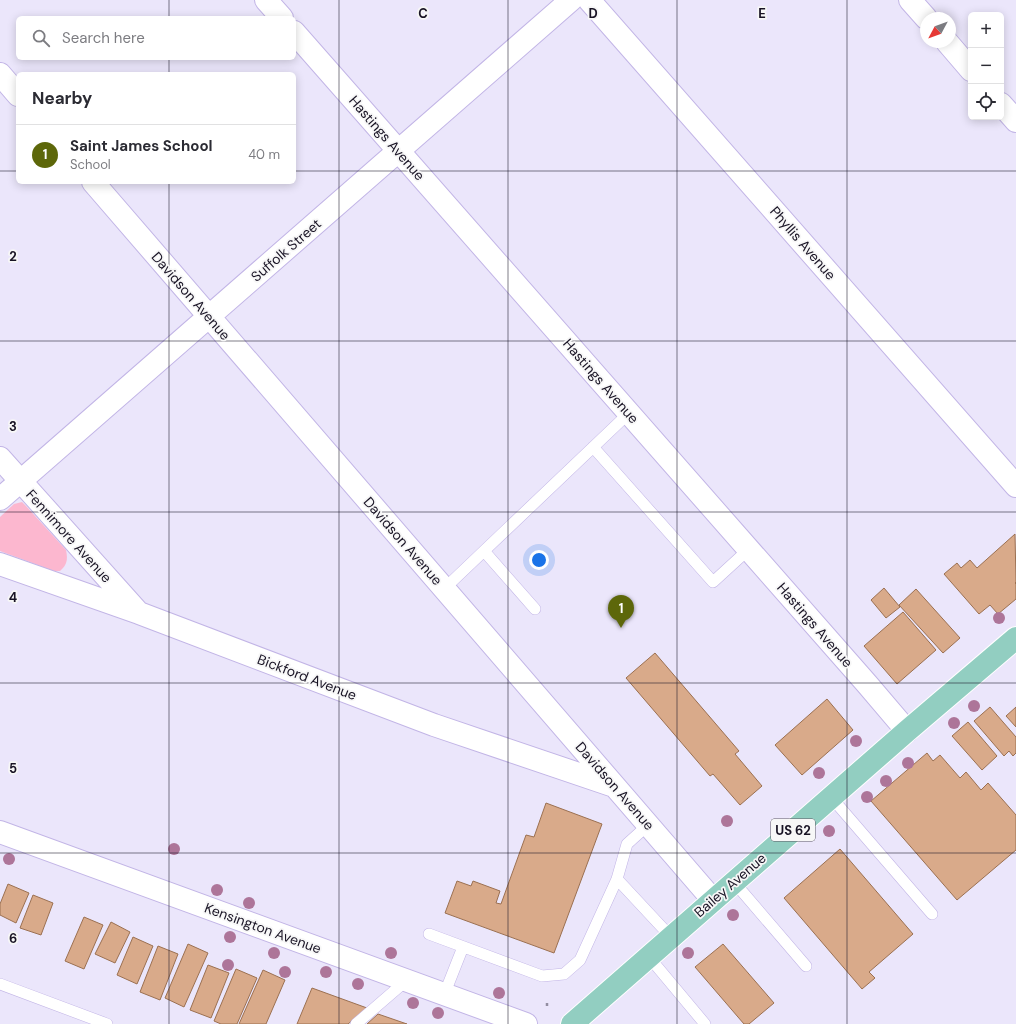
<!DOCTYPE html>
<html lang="en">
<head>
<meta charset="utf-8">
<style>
	body { margin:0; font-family:"DM Sans",sans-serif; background:#f7f7f7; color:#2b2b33 }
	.controls { position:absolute; right:12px; top:12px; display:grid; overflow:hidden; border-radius:6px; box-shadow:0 2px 10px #0003 }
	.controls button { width:36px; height:36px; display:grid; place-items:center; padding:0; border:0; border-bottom:1px solid #e1e1e2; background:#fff; color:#2b2b33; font:20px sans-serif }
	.compass { position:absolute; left:920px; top:12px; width:36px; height:36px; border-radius:50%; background:#fff; box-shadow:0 2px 10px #0003; rotate:229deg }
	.you { position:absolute; left:539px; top:560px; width:14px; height:14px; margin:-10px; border:3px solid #fff; border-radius:50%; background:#1a73e8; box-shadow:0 0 0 6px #1a73e833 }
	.badge { display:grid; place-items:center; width:26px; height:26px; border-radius:50%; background:#5d670a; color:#fff; font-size:13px; font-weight:700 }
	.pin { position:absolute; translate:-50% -33px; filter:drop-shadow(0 1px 2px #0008) }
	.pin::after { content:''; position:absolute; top:21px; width:14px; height:12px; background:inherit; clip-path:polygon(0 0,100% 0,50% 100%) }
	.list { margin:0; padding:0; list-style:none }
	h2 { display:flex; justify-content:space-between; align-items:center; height:52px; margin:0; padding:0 16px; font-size:17px }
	h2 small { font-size:13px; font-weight:400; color:#7c7c81 }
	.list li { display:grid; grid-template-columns:26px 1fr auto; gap:12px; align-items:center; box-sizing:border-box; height:60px; padding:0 16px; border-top:1px solid #e1e1e2 }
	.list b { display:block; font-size:15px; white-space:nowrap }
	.list p { margin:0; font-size:13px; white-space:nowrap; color:#7c7c81 }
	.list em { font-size:13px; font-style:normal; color:#7c7c81 }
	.icon { flex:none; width:22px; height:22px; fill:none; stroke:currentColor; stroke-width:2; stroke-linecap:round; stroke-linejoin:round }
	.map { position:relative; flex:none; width:1016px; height:1024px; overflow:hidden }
	.search { position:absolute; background:#fff; box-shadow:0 2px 10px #0003; left:16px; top:16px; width:280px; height:44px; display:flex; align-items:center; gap:10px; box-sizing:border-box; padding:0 14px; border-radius:6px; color:#7c7c81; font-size:15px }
	.panel { position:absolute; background:#fff; box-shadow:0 2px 10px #0003; left:16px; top:72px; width:280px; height:112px; border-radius:6px }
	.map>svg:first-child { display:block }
	.green { fill:#fcb7cf }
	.building { fill:#d9aa8a; stroke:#9b7051 }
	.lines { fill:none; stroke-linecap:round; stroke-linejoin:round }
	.lane-casing { stroke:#c2b5e6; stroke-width:12 }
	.street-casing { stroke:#c2b5e6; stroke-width:24 }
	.secondary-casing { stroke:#c2b5e6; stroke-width:24 }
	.primary-casing { stroke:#fff; stroke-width:24 }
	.path { stroke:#938ea1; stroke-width:2.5; stroke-dasharray:4 2; stroke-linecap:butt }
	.lane { stroke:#fff; stroke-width:11 }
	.street { stroke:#fff; stroke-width:22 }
	.secondary { stroke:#fff; stroke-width:22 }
	.primary { stroke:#92cec1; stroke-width:22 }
	.tree { fill:#ad7599 }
	.grid { fill:none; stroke:#181324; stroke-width:1; stroke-opacity:0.55 }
	.labels { text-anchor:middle; stroke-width:3.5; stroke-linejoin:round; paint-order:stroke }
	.shield { fill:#f7f7f7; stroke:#5b5763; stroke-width:1 }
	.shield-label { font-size:13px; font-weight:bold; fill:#181324 }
	.street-label { font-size:14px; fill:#181324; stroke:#f7f7f7 }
	.grid-label { font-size:13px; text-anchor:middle; font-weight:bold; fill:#181324; stroke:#f7f7f7; stroke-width:3.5; stroke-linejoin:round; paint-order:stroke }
</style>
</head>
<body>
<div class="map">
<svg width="1016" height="1024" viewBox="0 0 1016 1024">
	<rect width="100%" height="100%" fill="#ebe6fb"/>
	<path class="green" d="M 22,502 L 26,506 L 66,550 C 68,560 67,565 60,571 L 54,571 L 0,551 L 0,517 L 14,504 Z"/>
	<path class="building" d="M 1015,534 L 1016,582 L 1015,583 L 1016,584 L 1016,599 L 998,614 L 990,605 L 979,614 L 944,574 L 957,563 L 961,568 L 970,560 L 977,568 Z
		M 884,588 L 900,607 L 886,618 L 871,600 Z
		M 916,589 L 960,638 L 943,653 L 899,605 Z
		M 903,612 L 936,650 L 897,684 L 864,646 Z
		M 655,653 L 739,751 L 735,754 L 762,786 L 740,805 L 713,774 L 710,776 L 626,678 Z
		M 827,699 L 853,730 L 802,775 L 775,745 Z
		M 990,707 L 1016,737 L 1016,753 L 1013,756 L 1009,751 L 1004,756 L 974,721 Z
		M 1016,707 L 1016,727 L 1006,716 Z
		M 968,722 L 997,756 L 982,770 L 952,736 Z
		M 927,753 L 933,761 L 940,755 L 960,778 L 966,772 L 981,790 L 988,783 L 1016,815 L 1016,850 L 957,900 L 871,801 Z
		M 546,803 L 602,824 L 554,953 L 445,913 L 457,881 L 471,886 L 473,881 L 500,891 L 496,903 L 501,904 L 526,835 L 534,837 Z
		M 840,849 L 913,934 L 869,972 L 875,978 L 862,989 L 784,898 Z
		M 8,884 L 29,893 L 16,923 L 0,915 L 0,904 Z
		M 33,895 L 53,903 L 41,935 L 20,928 Z
		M 84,917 L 103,925 L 84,969 L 65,961 Z
		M 111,922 L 130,932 L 115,963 L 95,954 Z
		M 133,937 L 153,946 L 137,984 L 117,975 Z
		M 188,944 L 208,953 L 184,1007 L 165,998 Z
		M 723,944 L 774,1003 L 749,1024 L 744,1024 L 695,967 Z
		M 158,946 L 178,954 L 160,1000 L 140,992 Z
		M 208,965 L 229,973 L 211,1018 L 190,1010 Z
		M 236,969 L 257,978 L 237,1024 L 221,1024 L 214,1021 Z
		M 263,970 L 285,980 L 266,1024 L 239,1024 Z
		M 312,988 L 367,1008 L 348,1024 L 297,1024 Z
		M 378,1014 L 407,1024 L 367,1024 Z"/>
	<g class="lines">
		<g class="lane-casing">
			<path id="lane" d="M 593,447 L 713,582 L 749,549
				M 484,551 L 535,609
				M 444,589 L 629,413
				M 831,797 L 932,914
				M 617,879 L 671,937
				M 734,882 L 806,966
				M 429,934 L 542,976 L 564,974 L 580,960 L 617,879 L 627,844 L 648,825
				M 649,957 L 705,1024
				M 0,984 L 107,1024
				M 444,995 L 463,947
				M 356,1024 L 407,980"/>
		</g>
		<g class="street-casing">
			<path id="street" d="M 266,0 L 282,18
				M 589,0 L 1016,486
				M 910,0 L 926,18
				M 294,32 L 867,684 L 907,731
				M 947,42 L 971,70
				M 0,74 L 18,95
				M 1001,104 L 1016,121
				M 93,182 L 713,900
				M 0,458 L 137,611
				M 0,499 L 571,0
				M 0,564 L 139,613 L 434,725 L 614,786"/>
		</g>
		<g class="secondary-casing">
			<path id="secondary" d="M 0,832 L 526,1024"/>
		</g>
		<g class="primary-casing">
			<path id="primary" d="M 572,1024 L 907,731 L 1016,638"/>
		</g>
		<path class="path" d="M 547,1003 L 547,1006"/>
		<use href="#lane" class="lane"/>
		<use href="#street" class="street"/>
		<use href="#secondary" class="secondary"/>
		<use href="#primary" class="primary"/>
	</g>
	<g class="tree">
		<circle cx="999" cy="618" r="6"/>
		<circle cx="974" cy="706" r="6"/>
		<circle cx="954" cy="723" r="6"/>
		<circle cx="856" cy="741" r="6"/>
		<circle cx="908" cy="763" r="6"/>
		<circle cx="819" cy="773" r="6"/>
		<circle cx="886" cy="781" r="6"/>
		<circle cx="867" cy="797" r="6"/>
		<circle cx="727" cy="821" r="6"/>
		<circle cx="829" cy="831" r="6"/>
		<circle cx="174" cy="849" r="6"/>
		<circle cx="9" cy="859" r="6"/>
		<circle cx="217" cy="890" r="6"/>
		<circle cx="249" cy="903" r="6"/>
		<circle cx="733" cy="915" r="6"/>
		<circle cx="230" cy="937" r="6"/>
		<circle cx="274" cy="953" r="6"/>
		<circle cx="391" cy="953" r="6"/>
		<circle cx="688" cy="953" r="6"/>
		<circle cx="228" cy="965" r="6"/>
		<circle cx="285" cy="972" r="6"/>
		<circle cx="326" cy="972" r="6"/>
		<circle cx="358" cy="984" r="6"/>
		<circle cx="499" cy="993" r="6"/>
		<circle cx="413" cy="1003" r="6"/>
		<circle cx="438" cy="1013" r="6"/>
	</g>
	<path class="grid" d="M 169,0 L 169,18M 339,0 L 339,1024M 508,0 L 508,1024M 677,0 L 677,1024M 847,0 L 847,1024M 169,58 L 169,74M 0,171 L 18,171M 294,171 L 1016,171M 169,182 L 169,1024M 0,341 L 1016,341M 0,512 L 1016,512M 0,683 L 1016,683M 0,853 L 1016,853"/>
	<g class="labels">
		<rect class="shield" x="771" y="819" width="44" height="22" rx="3"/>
		<g class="shield-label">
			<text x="793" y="835">US 62</text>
		</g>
		<g class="street-label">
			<text transform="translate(387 138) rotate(49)" y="5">Hastings Avenue</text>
			<text transform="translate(803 243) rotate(49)" y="5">Phyllis Avenue</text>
			<text transform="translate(286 250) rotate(-41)" y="5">Suffolk Street</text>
			<text transform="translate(191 296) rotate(49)" y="5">Davidson Avenue</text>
			<text transform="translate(601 381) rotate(49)" y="5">Hastings Avenue</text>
			<text transform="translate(69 536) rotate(48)" y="5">Fennimore Avenue</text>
			<text transform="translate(403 541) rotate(49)" y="5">Davidson Avenue</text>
			<text transform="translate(815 625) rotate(49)" y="5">Hastings Avenue</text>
			<text transform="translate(307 677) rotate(21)" y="5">Bickford Avenue</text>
			<text transform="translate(615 786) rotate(49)" y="5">Davidson Avenue</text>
			<text transform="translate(730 885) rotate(-41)" y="5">Bailey Avenue</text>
			<text transform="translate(263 928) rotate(20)" y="5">Kensington Avenue</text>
		</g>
	</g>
	<g class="grid-label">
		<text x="423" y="18">C</text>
		<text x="593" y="18">D</text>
		<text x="762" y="18">E</text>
		<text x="13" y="261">2</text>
		<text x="13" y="431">3</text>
		<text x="13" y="602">4</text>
		<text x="13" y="773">5</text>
		<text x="13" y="943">6</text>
	</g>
</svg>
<div class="controls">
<button>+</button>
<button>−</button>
<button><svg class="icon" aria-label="locate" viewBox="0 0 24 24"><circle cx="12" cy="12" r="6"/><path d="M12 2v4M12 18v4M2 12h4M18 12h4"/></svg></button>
</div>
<svg class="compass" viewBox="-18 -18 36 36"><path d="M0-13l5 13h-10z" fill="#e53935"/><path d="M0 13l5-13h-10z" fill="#7c7c81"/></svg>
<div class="you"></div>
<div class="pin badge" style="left:621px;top:628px">1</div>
<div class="search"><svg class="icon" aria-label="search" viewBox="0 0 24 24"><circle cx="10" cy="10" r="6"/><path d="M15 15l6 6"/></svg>Search here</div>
<section class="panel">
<h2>Nearby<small></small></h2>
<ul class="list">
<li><span class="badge">1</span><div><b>Saint James School</b><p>School</p></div><em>40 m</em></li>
</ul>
</section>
</div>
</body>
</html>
